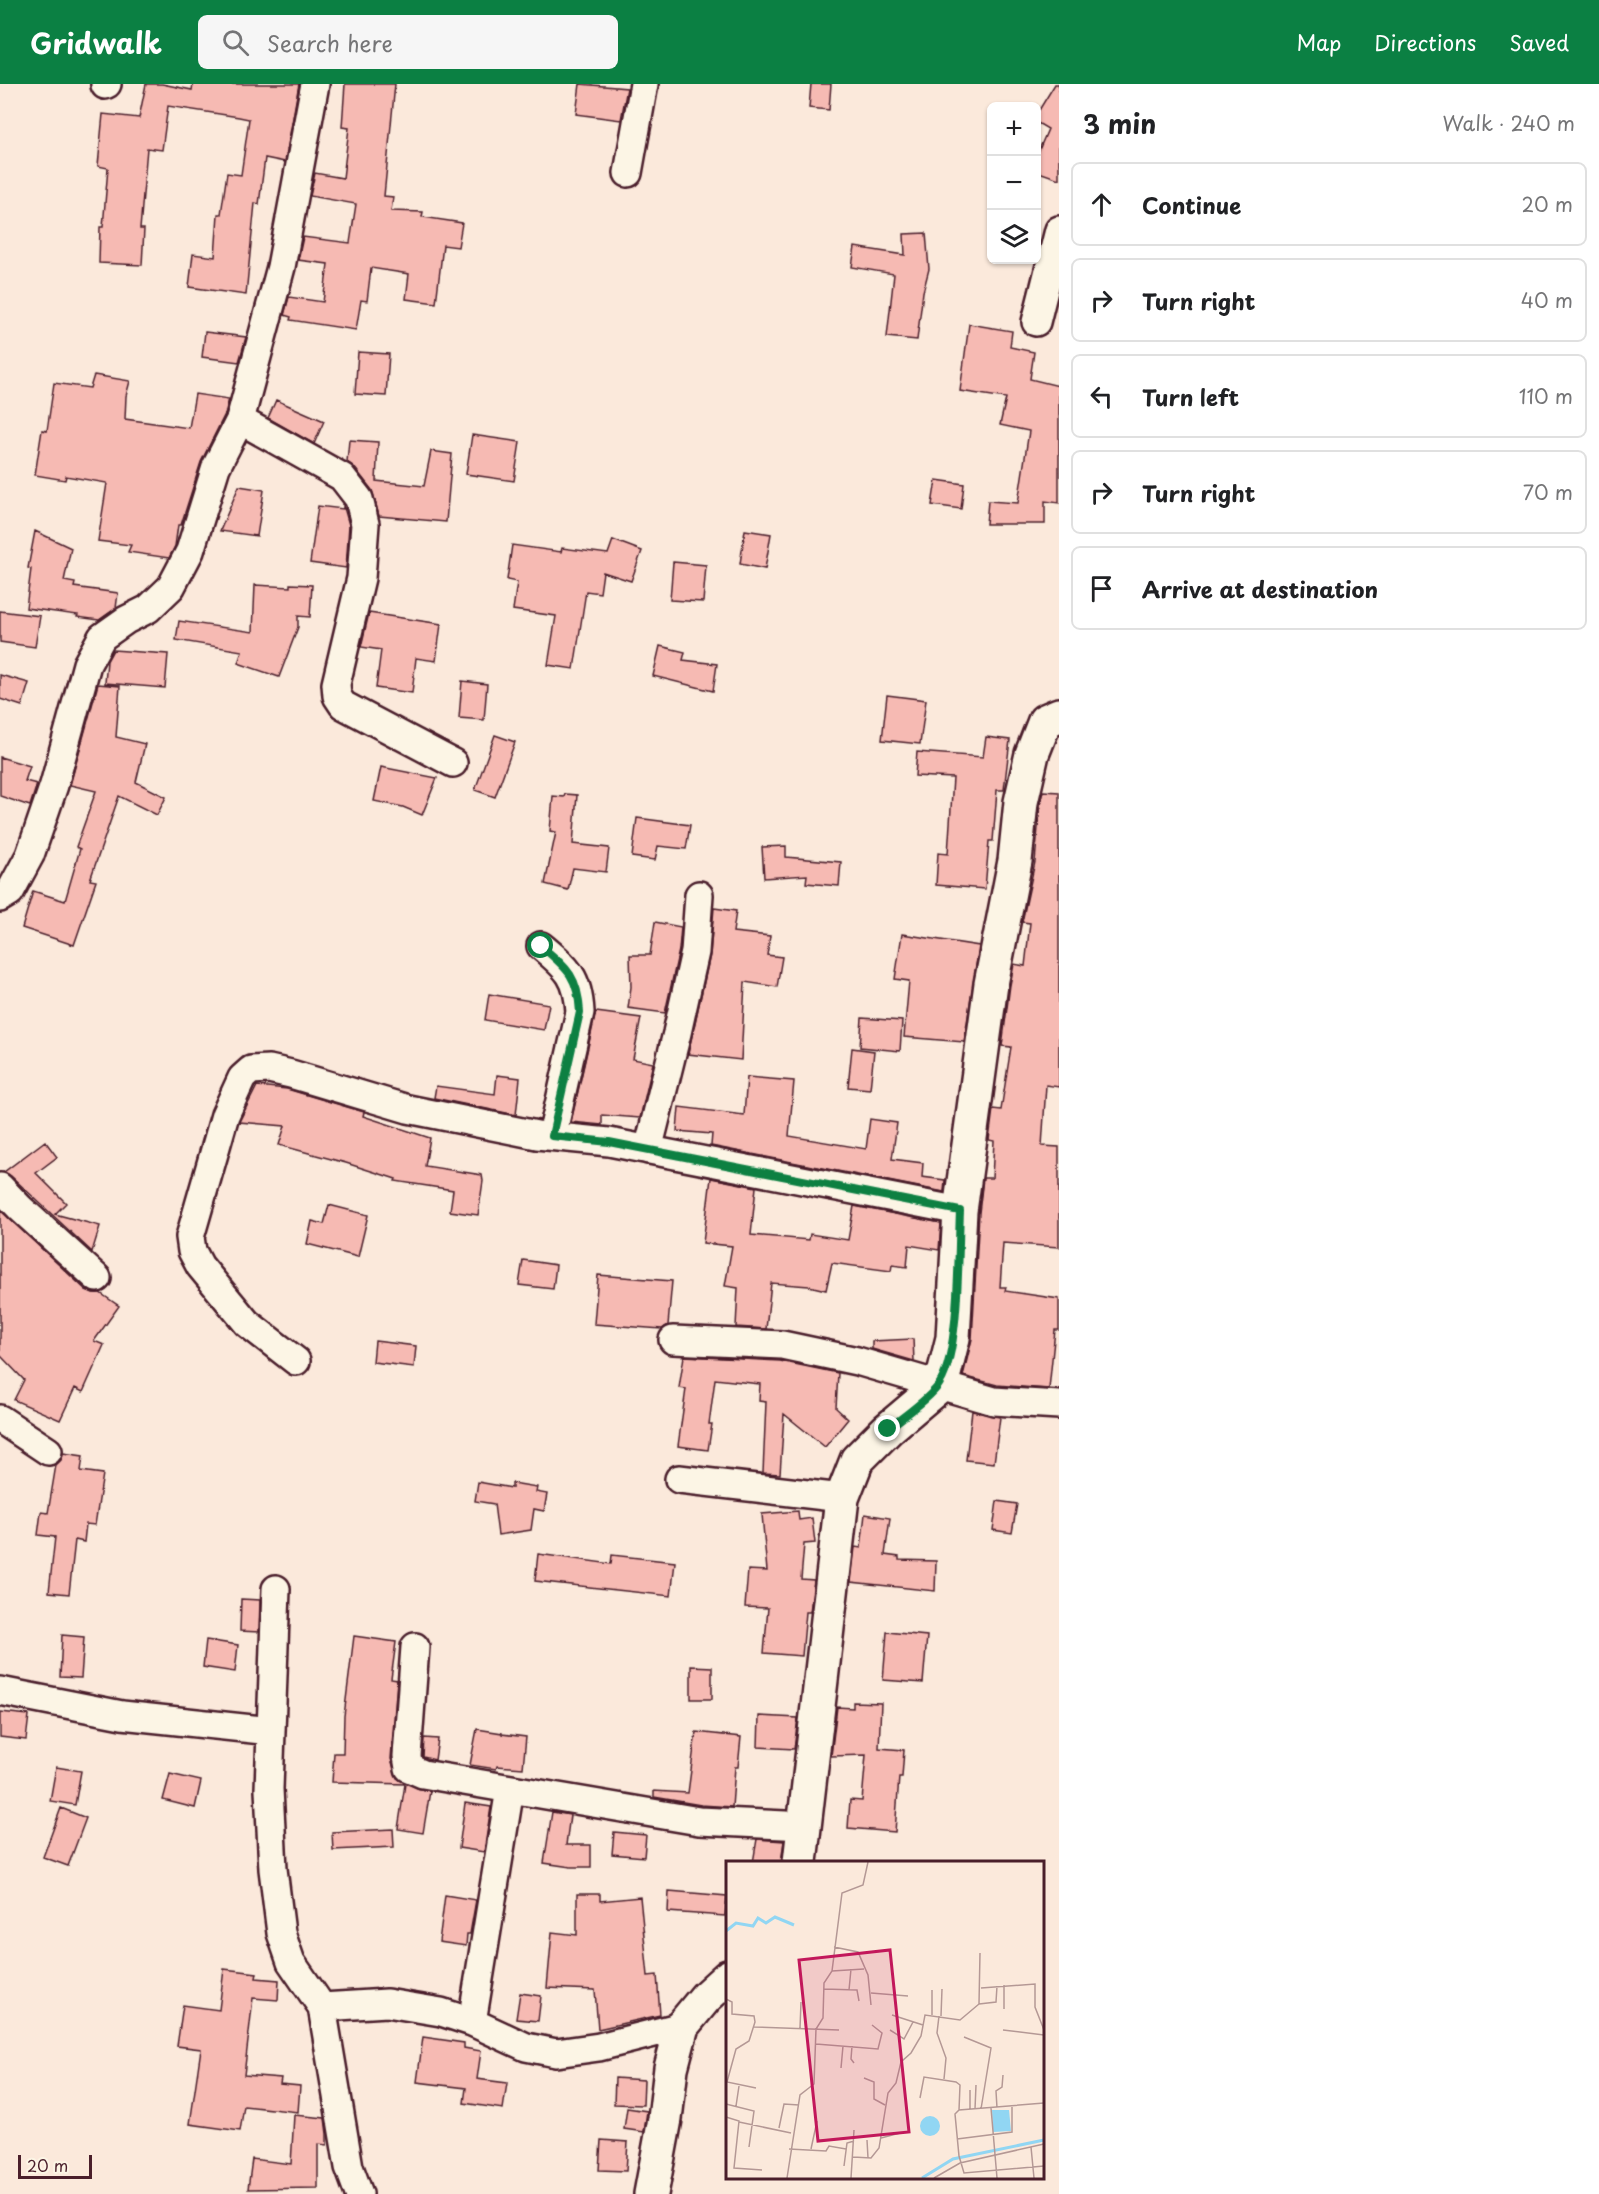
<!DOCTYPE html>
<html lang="en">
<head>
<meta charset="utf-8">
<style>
	body { margin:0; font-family:"Playpen Sans",sans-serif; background:#f6f6f6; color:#202124 }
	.controls { position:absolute; right:18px; top:18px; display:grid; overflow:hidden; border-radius:9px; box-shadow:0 2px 4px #0004 }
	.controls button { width:54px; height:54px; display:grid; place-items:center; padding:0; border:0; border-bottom:2px solid #e0e0e0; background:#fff; color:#202124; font:30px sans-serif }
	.scale { position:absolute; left:18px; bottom:15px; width:74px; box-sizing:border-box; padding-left:6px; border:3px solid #4a1f2b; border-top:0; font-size:16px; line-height:21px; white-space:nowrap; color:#4a1f2b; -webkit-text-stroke:4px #fcf5e5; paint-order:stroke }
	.stop { position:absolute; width:18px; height:18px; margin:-14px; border:4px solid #0b8043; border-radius:50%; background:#fff }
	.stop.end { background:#0b8043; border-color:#fff; box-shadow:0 2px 6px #0008 }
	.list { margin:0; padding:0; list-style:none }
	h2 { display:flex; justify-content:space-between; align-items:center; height:78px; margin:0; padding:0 24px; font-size:26px }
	h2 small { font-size:20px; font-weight:400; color:#757577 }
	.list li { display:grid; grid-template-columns:39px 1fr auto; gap:18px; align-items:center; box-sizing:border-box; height:84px; margin:0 12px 12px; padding:0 12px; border:2px solid #e0e0e0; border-radius:9px }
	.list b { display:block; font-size:22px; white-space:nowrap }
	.list em { font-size:20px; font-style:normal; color:#757577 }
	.icon { flex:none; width:33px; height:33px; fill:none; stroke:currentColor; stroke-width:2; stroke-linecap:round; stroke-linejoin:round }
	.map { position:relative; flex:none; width:1059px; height:2110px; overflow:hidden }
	header { display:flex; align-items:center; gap:36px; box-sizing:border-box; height:84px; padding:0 30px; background:#0b8043; color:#fff }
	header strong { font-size:28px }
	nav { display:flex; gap:33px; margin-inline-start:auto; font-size:21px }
	.search { width:420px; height:54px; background:#f6f6f6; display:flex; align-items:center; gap:15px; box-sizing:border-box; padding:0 21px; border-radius:9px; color:#757577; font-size:22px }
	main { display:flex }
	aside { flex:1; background:#fff }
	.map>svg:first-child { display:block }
	.building { fill:#f6bab3; stroke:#4a1f2b; stroke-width:1.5 }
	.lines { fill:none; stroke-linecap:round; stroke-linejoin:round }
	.minor-casing { stroke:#4a1f2b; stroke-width:32 }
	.tertiary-casing { stroke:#4a1f2b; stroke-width:38 }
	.minor { stroke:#fcf5e5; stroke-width:27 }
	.tertiary { stroke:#fcf5e5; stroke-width:33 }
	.route { stroke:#0b8043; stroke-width:8 }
	.inset-river { fill:none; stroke:#91d6f3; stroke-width:3 }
	.inset-road { fill:none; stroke:#b49895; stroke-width:1.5 }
	.view { fill:#c2185b; fill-opacity:0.15; stroke:#c2185b; stroke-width:3 }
	.inset-edge { fill:none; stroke:#4a1f2b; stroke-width:3 }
</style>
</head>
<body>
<header>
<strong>Gridwalk</strong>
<div class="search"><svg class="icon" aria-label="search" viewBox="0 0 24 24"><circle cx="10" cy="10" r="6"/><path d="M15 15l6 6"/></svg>Search here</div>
<nav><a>Map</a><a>Directions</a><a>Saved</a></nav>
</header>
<main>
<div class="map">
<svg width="1059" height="2110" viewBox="0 0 1059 2110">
	<rect width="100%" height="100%" fill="#fbe9db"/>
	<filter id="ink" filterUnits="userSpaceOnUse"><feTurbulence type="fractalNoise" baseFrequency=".0167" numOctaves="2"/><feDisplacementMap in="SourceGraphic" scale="12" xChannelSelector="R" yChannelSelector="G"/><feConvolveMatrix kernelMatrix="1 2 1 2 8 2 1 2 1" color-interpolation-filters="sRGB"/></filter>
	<g filter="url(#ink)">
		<path class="building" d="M 146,0 L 162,0 L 192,6 L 193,0 L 299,0 L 285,78 L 265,74 L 259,120 L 255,119 L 246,211 L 189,203 L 193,170 L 215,173 L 218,130 L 221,130 L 227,89 L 241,91 L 249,35 L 239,33 L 168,22 L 162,66 L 147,64 L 140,145 L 144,145 L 142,181 L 99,179 L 100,143 L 103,143 L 108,84 L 98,82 L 103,30 L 139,34 Z
			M 345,0 L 395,0 L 384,112 L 393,113 L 391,127 L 423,128 L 422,133 L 462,139 L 458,163 L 443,161 L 436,219 L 406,215 L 409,190 L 371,184 L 367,217 L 361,216 L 356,246 L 290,236 L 291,233 L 284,231 L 289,213 L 323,218 L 328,180 L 298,176 L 303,153 L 350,159 L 356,120 L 310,112 L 315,89 L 343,94 L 349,44 L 342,43 Z
			M 580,0 L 627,4 L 621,36 L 576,30 Z
			M 811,0 L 831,0 L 829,26 L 809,24 Z
			M 1055,0 L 1059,0 L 1059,95 L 1036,87 L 1036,73 L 1048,45 L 1036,38 L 1036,31 Z
			M 926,149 L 929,185 L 923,208 L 917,256 L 887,253 L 894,190 L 852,183 L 855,163 L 905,171 L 904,150 Z
			M 969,240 L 1012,247 L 1010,263 L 1034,268 L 1030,295 L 1059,302 L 1059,419 L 1045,417 L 1045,440 L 986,440 L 988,417 L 1018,419 L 1029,347 L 1000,341 L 1006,314 L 960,307 Z
			M 205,248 L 246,253 L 239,278 L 202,273 Z
			M 358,268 L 389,270 L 386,312 L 355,310 Z
			M 94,291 L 130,297 L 126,312 L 125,335 L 189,344 L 195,310 L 229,315 L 225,330 L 201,378 L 181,441 L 178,441 L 175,462 L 169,474 L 128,468 L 131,461 L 98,457 L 107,399 L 66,392 L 65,396 L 35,391 L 42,346 L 47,347 L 54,299 L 90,304 Z
			M 276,316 L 324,337 L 314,360 L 268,334 Z
			M 472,351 L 520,358 L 514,397 L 466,390 Z
			M 349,356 L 378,358 L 376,397 L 424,402 L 431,367 L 452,370 L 446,438 L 379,432 L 372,406 L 354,383 L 347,378 Z
			M 936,396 L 964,400 L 961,425 L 932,421 Z
			M 239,402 L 264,406 L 257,452 L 220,447 Z
			M 343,420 L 349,441 L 346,484 L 310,479 L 318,422 L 343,425 Z
			M 745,446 L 771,450 L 765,485 L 740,480 Z
			M 35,447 L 71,464 L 64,497 L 75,499 L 74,503 L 118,509 L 116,524 L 99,536 L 77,533 L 78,531 L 26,524 L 31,485 L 28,484 Z
			M 613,456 L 642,467 L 631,497 L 603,488 L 600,509 L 586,507 L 574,585 L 548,581 L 556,532 L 513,526 L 517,498 L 507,496 L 512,461 L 561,468 L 562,464 L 608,470 Z
			M 673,478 L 706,481 L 703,518 L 670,516 Z
			M 290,500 L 312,501 L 310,533 L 298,532 L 298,543 L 279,593 L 238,579 L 242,567 L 176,556 L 179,537 L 253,548 L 255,501 L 290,503 Z
			M 0,527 L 40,532 L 35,563 L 0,558 Z
			M 369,529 L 441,540 L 436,577 L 416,574 L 412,609 L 376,604 L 381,566 L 361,563 Z
			M 660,562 L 685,568 L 683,576 L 717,580 L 713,607 L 653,592 Z
			M 113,566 L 168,570 L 165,604 L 105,599 L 107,577 Z
			M 0,591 L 29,599 L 22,622 L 0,615 Z
			M 462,597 L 487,600 L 484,636 L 459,634 Z
			M 98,600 L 120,602 L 116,653 L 145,660 L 136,698 L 166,713 L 157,731 L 119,712 L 90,796 L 96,797 L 74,861 L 22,844 L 33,807 L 65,817 L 80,765 L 76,763 L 96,707 L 70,701 Z
			M 887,611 L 926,616 L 920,660 L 882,656 Z
			M 495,651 L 515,658 L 495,713 L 475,706 Z
			M 986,653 L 1010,656 L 1004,706 L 997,706 L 993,757 L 989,757 L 985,805 L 936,801 L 938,769 L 948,770 L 953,694 L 915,692 L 917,668 L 983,673 Z
			M 0,673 L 30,682 L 25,697 L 37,700 L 30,722 L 0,712 Z
			M 381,683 L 437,694 L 422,731 L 403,723 L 374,717 Z
			M 1043,707 L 1059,708 L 1059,1003 L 1046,1001 L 1042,1062 L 1059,1063 L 1059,1163 L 1003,1159 L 1000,1203 L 1006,1203 L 1005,1207 L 1059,1215 L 1059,1246 L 1055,1246 L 1049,1305 L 997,1301 L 963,1292 L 972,1255 L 979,1129 L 983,1094 L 992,1094 L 994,1057 L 989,1056 L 993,1025 L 1001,1026 L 1011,963 L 1002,962 L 1010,901 L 1014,880 L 1025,882 L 1030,839 L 1022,838 L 1035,778 L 1040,721 Z
			M 565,710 L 577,711 L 573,760 L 609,764 L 606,788 L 573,784 L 568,806 L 545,800 L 556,748 L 550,747 L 553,712 L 564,713 Z
			M 637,734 L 690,741 L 686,765 L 658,762 L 655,776 L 632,773 Z
			M 786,762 L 786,773 L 841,778 L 839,802 L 806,799 L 807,791 L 764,794 L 762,763 Z
			M 714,824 L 736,827 L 733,848 L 770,852 L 767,871 L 782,873 L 777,903 L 745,898 L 741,976 L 688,970 L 710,871 Z
			M 655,838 L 681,843 L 679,866 L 665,929 L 628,924 L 631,903 L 630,871 L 650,871 Z
			M 902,850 L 979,862 L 964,958 L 904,953 L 909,897 L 895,895 Z
			M 489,910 L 549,920 L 544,946 L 485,936 Z
			M 596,928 L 641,934 L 633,975 L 653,979 L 640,1034 L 602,1031 L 602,1041 L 571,1038 Z
			M 862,934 L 902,937 L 900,967 L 860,963 Z
			M 852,964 L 874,967 L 870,1005 L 848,1003 Z
			M 497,991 L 520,994 L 516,1031 L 434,1014 L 436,1002 L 495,1010 Z
			M 747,993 L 794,997 L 789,1052 L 866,1065 L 870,1035 L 897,1039 L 892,1075 L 923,1079 L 922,1093 L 945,1096 L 944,1108 L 711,1062 L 712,1050 L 677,1047 L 679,1023 L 744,1031 Z
			M 257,1002 L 287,1005 L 364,1028 L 363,1032 L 430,1054 L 425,1082 L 482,1091 L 483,1097 L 478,1131 L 450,1127 L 453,1106 L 395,1097 L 396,1095 L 346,1079 L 279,1061 L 285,1042 L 239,1038 Z
			M 45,1057 L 57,1073 L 36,1089 L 66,1119 L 55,1130 L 100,1142 L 92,1168 L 11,1092 L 4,1088 Z
			M 711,1094 L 756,1103 L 751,1151 L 809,1156 L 810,1150 L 848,1156 L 854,1122 L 941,1139 L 939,1166 L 909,1161 L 907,1183 L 892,1181 L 891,1187 L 832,1179 L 826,1206 L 809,1202 L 771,1199 L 766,1245 L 736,1243 L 738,1204 L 725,1202 L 732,1162 L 703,1159 Z
			M 329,1121 L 368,1131 L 358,1173 L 307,1160 L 312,1137 L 324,1140 Z
			M 0,1126 L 86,1206 L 93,1209 L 100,1209 L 119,1222 L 94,1257 L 104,1261 L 83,1308 L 75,1304 L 60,1336 L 14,1316 L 24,1296 L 0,1271 Z
			M 523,1176 L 556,1181 L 553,1205 L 519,1201 Z
			M 598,1191 L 672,1197 L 668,1241 L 662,1245 L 594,1240 Z
			M 913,1255 L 914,1277 L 872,1265 L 872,1257 Z
			M 375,1257 L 416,1262 L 414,1283 L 373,1278 Z
			M 684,1272 L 780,1277 L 838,1289 L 836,1324 L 848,1335 L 825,1363 L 784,1330 L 780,1390 L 763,1389 L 766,1318 L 759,1317 L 760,1300 L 715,1295 L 709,1340 L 712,1340 L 708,1366 L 678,1362 L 686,1305 L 679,1304 Z
			M 972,1327 L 1000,1333 L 994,1379 L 966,1376 Z
			M 63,1369 L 83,1372 L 81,1387 L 103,1390 L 95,1441 L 86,1440 L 84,1458 L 75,1456 L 69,1510 L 49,1508 L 55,1453 L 38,1451 L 41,1428 L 48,1429 L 56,1381 L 61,1376 Z
			M 478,1398 L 512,1404 L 512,1399 L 537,1403 L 536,1408 L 547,1410 L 544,1427 L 534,1425 L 531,1446 L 498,1451 L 494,1420 L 475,1417 Z
			M 997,1417 L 1017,1420 L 1012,1449 L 993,1446 Z
			M 798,1427 L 799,1436 L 812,1434 L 815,1459 L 804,1460 L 801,1495 L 814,1496 L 810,1528 L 806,1528 L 802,1572 L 764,1569 L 768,1524 L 745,1523 L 748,1486 L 767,1487 L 762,1430 Z
			M 865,1430 L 890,1434 L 885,1471 L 899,1473 L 899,1476 L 936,1477 L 935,1507 L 851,1498 L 855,1463 L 861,1464 Z
			M 538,1470 L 611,1480 L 612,1471 L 675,1478 L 671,1512 L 535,1497 Z
			M 241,1515 L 260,1516 L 259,1548 L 240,1547 Z
			M 887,1548 L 927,1552 L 923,1599 L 883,1596 Z
			M 62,1551 L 84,1553 L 81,1594 L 60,1593 Z
			M 354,1552 L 396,1558 L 391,1595 L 397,1596 L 391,1675 L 397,1694 L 417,1704 L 430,1707 L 423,1749 L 398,1745 L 405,1700 L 332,1698 L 334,1669 L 343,1669 L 344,1632 Z
			M 206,1556 L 238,1561 L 235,1588 L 203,1583 Z
			M 691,1582 L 712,1583 L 712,1615 L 691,1615 Z
			M 853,1618 L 881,1619 L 879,1664 L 904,1666 L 902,1693 L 899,1693 L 895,1748 L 848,1744 L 850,1716 L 862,1717 L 866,1671 L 831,1672 L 837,1623 L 853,1624 Z
			M 0,1628 L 29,1631 L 26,1656 L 0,1653 Z
			M 759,1632 L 798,1634 L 794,1665 L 758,1663 Z
			M 477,1645 L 502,1649 L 502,1650 L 526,1653 L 523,1684 L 497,1682 L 496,1685 L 470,1681 Z
			M 696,1648 L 741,1653 L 738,1683 L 735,1683 L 732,1723 L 701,1721 L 654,1713 L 654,1707 L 688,1709 Z
			M 424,1654 L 438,1655 L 435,1676 L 423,1673 Z
			M 56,1683 L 81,1687 L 75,1721 L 50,1717 Z
			M 170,1690 L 201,1697 L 195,1724 L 163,1716 Z
			M 465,1719 L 491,1723 L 484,1768 L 459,1764 Z
			M 61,1724 L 86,1734 L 68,1782 L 43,1773 Z
			M 552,1728 L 570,1731 L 566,1761 L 591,1761 L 591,1783 L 571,1783 L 544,1779 Z
			M 393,1745 L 394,1763 L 333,1766 L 332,1748 Z
			M 614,1748 L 646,1751 L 644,1773 L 612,1770 Z
			M 757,1755 L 784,1757 L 781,1779 L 753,1779 Z
			M 669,1807 L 727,1812 L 725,1832 L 668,1828 Z
			M 577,1810 L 600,1810 L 600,1817 L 640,1813 L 648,1892 L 657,1891 L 660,1931 L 598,1945 L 595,1906 L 547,1904 L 552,1848 L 577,1851 Z
			M 445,1811 L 476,1816 L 470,1850 L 467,1850 L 466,1862 L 439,1858 Z
			M 224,1885 L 257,1889 L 256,1894 L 279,1896 L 278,1916 L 253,1914 L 244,1991 L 281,1994 L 280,2000 L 300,2002 L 298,2028 L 244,2022 L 240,2047 L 190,2040 L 201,1965 L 177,1962 L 183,1921 L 219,1926 Z
			M 520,1909 L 541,1912 L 538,1937 L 516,1935 Z
			M 423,1953 L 464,1959 L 464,1964 L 481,1967 L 477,1995 L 507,1999 L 503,2025 L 464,2019 L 466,2004 L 417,1998 Z
			M 615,1994 L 644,1996 L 643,2021 L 614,2020 Z
			M 627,2024 L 647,2027 L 644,2048 L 624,2045 Z
			M 294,2031 L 325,2034 L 327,2050 L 327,2061 L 318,2060 L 318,2104 L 248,2105 L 252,2075 L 291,2080 Z
			M 601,2056 L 628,2058 L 626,2087 L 599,2086 Z"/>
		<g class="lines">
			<g class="minor-casing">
				<path id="minor" d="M 105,1 L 107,0
					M 628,89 L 644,0
					M 1036,238 L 1059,146
					M 240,336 L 342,393 L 359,415 L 365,440 L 361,494 L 336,600 L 337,612 L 343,621 L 453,679
					M 0,814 L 10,808 L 30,771 L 54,701 L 87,580 L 102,553 L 126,536 L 148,525 L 171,503 L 190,467 L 216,383 L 240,336 L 281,183 L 315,0
					M 541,862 C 567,884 578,892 580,928 L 552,1052
					M 648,1066 L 677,949 L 695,868 L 699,811
					M 0,1103 L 20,1124 L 97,1194
					M 673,1256 L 782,1261 L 857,1277 L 994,1317 L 1059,1321
					M 296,1277 L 247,1239 L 200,1182 L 192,1167 L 190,1153 L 225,1031 L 242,994 L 251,986 L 269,985 L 291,990 L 408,1025 L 537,1051 L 609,1058 L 960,1127
					M 0,1335 L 48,1367
					M 679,1395 L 842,1414
					M 276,1505 L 269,1705 L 273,1785 L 281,1849 L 291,1878 L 322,1923 L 349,2083 L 359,2110
					M 415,1563 L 407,1672 L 409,1684 L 423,1690 L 699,1737 L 806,1742
					M 0,1607 L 122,1631 L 271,1647
					M 322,1923 L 387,1919 L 441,1928 L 472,1938 L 526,1963 L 556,1969 L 599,1963 L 682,1942
					M 472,1938 L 510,1705"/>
			</g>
			<g class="tertiary-casing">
				<path id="tertiary" d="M 800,1778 L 842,1414 L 857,1376 L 888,1345 L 939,1302 L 944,1290 L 953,1254 L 960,1127 L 991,900 L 1015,777 L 1021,718 L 1032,670 L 1045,637 L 1059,631
					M 651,2110 L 665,2035 L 671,1984 L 682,1942 L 706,1913 L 728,1893"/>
			</g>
			<use href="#minor" class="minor"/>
			<use href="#tertiary" class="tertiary"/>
		</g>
	</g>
	<g class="lines" filter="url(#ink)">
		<path class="route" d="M 541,862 C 567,884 578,892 580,928 L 552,1052 L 609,1058 L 960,1127 C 958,1168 960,1267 940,1299 C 932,1313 901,1334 888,1345"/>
	</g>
	<g transform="translate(726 1777)">
		<rect width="318" height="318" fill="#fbe9db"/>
		<path d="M 266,249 L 283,249 L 285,270 L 267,271 ZM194 265a10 10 0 1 1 20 0a10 10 0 1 1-20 0Z" fill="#91d6f3"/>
		<path class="inset-river" d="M 0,70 L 10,62 L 27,65 L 32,57 L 40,62 L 49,56 L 68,64M 196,317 L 227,298 L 318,279"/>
		<path class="inset-road" d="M 108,86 L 132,91 L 142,114 L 145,144M 106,110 L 138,108M 278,124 L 278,148M 255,127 L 309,123 L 309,146 L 318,169M 98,128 L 131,129 L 133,140M 123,129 L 125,108M 145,132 L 182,135M 0,138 L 6,141 L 6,153 L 28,155 L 29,161 L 23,180 L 10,188 L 1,221 L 30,227M 253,143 L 270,141 L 271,125M 166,154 L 197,164M 206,154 L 206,129M 213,155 L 211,172 L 220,197 L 218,218M 215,155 L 216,128M 28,166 L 113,169M 74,167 L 75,141M 164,169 L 178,178 L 187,161M 277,169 L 318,174M 238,176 L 265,187 L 255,248M 90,183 L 152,188 L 156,172 L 146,164M 126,185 L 125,198 L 128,202M 115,207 L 117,185M 138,217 L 148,221 L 148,238 L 159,244M 194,237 L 198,216 L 230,221 L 234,224 L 233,249M 318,242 L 233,249 L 229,253 L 233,295 L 238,312 L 318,305M 0,243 L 28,250 L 23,286M 10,245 L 13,225M 265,247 L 271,317M 271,247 L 270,230 L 276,226 L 277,214M 249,248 L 250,224M 244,249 L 244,229M 0,256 L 13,260 L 8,307 L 36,309M 13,261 L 65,272M 53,267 L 58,243 L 73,244M 155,277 L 174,272M 231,278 L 286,271 L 286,246M 141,279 L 142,297M 305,286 L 308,317M 63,288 L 100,290 L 103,285 L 120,288M 85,288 L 91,260M 127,296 L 145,297 L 153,287 L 162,232 L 170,222 L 175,201 L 185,192 L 195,175 L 199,154 L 234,159 L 253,143 L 254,92M 118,305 L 121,282 L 128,280M 61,317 L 74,234 L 88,223 L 90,168 L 97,157 L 98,122 L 106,110 L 116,32 L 137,24 L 142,1M 125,317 L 128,269M 208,317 L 234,302 L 318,283"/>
		<path class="view" d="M 164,89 L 183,271 L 92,280 L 73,99 Z"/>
		<rect width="318" height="318" class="inset-edge"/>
	</g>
</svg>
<div class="controls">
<button>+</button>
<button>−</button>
<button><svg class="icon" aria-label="layers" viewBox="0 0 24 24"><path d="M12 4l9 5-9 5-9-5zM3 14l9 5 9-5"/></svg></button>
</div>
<div class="scale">20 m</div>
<div class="stop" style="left:541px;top:862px"></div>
<div class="stop end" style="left:888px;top:1345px"></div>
</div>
<aside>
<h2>3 min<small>Walk · 240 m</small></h2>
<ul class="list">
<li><svg class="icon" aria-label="ahead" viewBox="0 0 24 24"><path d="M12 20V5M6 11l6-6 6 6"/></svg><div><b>Continue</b></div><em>20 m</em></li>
<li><svg class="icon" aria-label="right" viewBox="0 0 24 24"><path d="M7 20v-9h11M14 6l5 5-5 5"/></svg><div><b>Turn right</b></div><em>40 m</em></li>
<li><svg class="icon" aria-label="left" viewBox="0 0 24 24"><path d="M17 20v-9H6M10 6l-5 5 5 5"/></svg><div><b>Turn left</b></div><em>110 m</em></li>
<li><svg class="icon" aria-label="right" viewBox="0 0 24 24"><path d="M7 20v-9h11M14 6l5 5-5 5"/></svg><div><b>Turn right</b></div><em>70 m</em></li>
<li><svg class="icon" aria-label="arrive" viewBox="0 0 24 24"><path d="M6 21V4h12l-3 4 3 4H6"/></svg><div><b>Arrive at destination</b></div></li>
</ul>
</aside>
</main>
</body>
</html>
